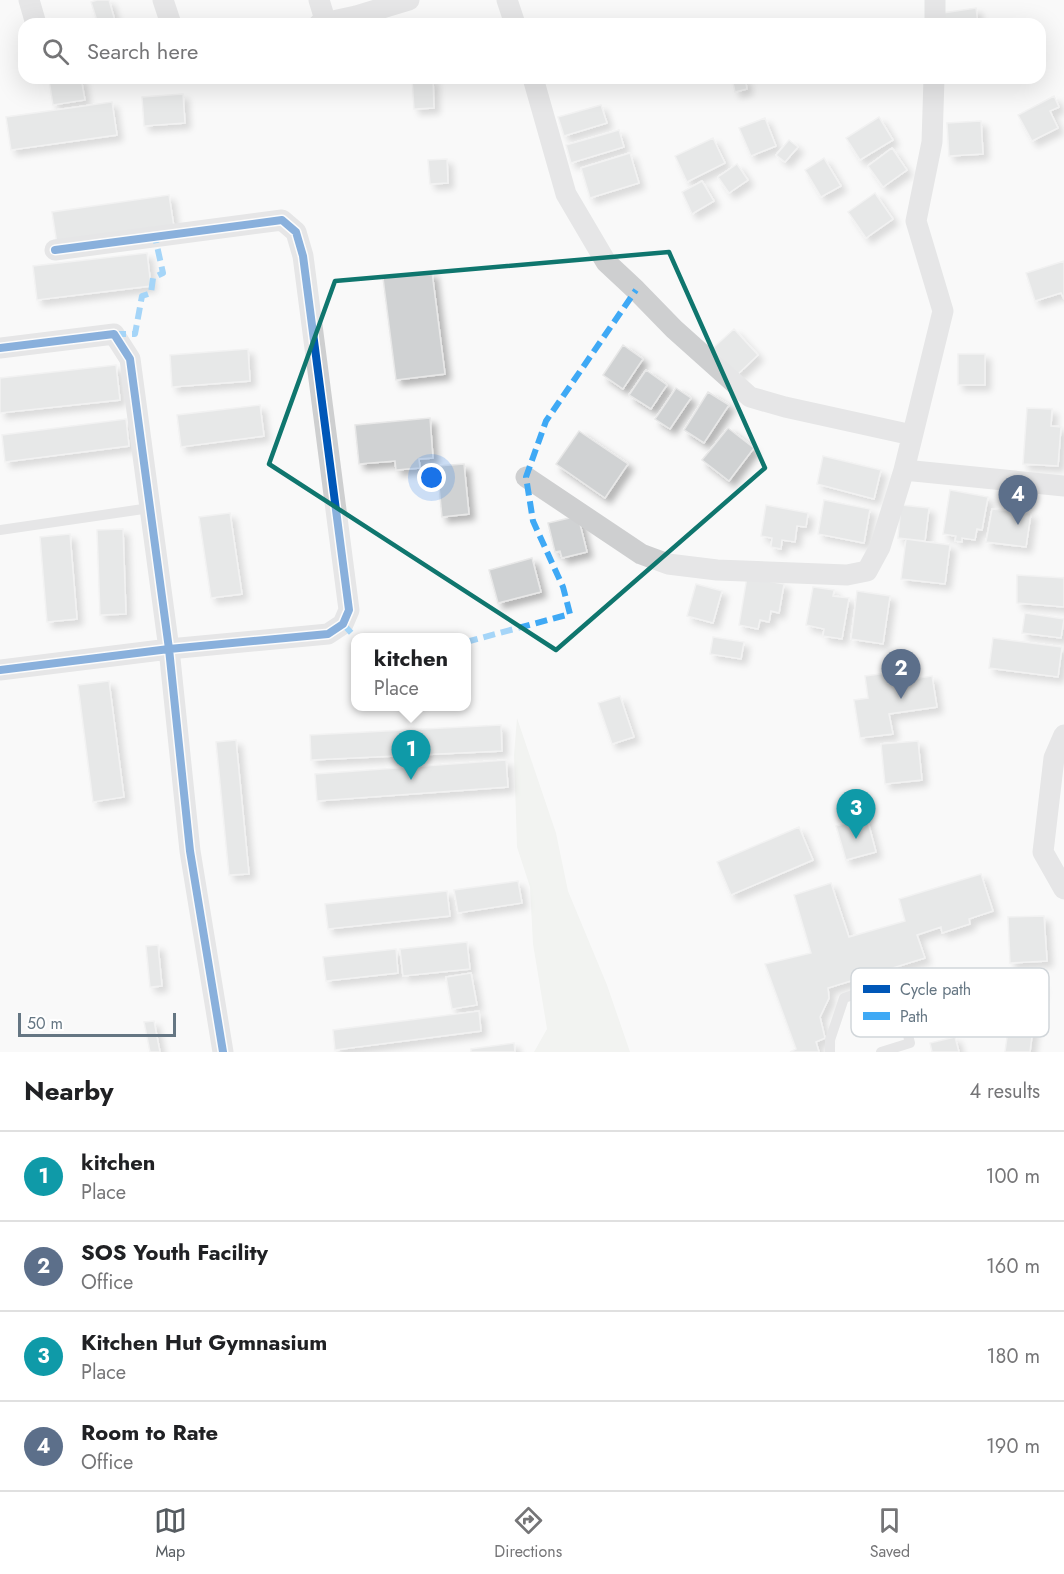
<!DOCTYPE html>
<html lang="en">
<head>
<meta charset="utf-8">
<style>
	body { margin:0; font-family:Jost,sans-serif; background:#f2f2f2; color:#202124 }
	.scale { position:absolute; left:18px; bottom:15px; width:158px; box-sizing:border-box; padding-left:6px; border:3px solid #657683; border-top:0; font-size:16px; line-height:21px; white-space:nowrap; color:#657683; -webkit-text-stroke:4px #fff; paint-order:stroke }
	.you { position:absolute; left:432px; top:478px; width:21px; height:21px; margin:-15px; border:4px solid #fff; border-radius:50%; background:#1a73e8; box-shadow:0 0 0 9px #1a73e833 }
	.badge { display:grid; place-items:center; width:39px; height:39px; border-radius:50%; background:#565c61; color:#fff; font-size:20px; font-weight:700 }
	.pin { position:absolute; translate:-50% -50px; filter:drop-shadow(0 2px 3px #0008) }
	.pin::after { content:''; position:absolute; top:32px; width:21px; height:18px; background:inherit; clip-path:polygon(0 0,100% 0,50% 100%) }
	.popup { position:absolute; left:351px; top:633px; width:120px; height:78px; box-sizing:border-box; display:grid; place-content:center; border-radius:12px; background:#fff; filter:drop-shadow(0 2px 4px #0005); font-size:20px; white-space:nowrap; color:#757577 }
	.popup b { font-size:22px; color:#202124 }
	.popup::after { content:''; position:absolute; left:50%; top:100%; margin-left:-12px; border:12px solid transparent; border-top-color:#fff }
	.list { margin:0; padding:0; list-style:none }
	h2 { display:flex; justify-content:space-between; align-items:center; height:78px; margin:0; padding:0 24px; font-size:26px }
	h2 small { font-size:20px; font-weight:400; color:#757577 }
	.list li { display:grid; grid-template-columns:39px 1fr auto; gap:18px; align-items:center; box-sizing:border-box; height:90px; padding:0 24px; border-top:2px solid #e0e0e0 }
	.list b { display:block; font-size:22px; white-space:nowrap }
	.list p { margin:0; font-size:20px; white-space:nowrap; color:#757577 }
	.list em { font-size:20px; font-style:normal; color:#757577 }
	.icon { flex:none; width:33px; height:33px; fill:none; stroke:currentColor; stroke-width:2; stroke-linecap:round; stroke-linejoin:round }
	.map { position:relative; flex:none; width:1064px; height:1052px; overflow:hidden }
	.search { position:absolute; background:#fff; box-shadow:0 6px 24px #0002; left:18px; right:18px; top:18px; height:66px; display:flex; align-items:center; gap:15px; box-sizing:border-box; padding:0 21px; border-radius:18px; color:#757577; font-size:22px }
	.sheet { height:438px; background:#fff }
	nav { display:flex; justify-content:space-around; align-items:center; box-sizing:border-box; height:84px; border-top:2px solid #e0e0e0; background:#fff; font-size:16px; color:#757577 }
	nav a { display:grid; justify-items:center; gap:3px }
	nav .on { color:#565c61 }
	.map>svg:first-child { display:block }
	.green { fill:#e8ebe6 }
	.building { fill:#d0d2d3; stroke:#e8e8e8; stroke-width:1.5; filter:url(#shadow) }
	.lines { fill:none; stroke-linecap:round; stroke-linejoin:round }
	.service { stroke:#cecfd0; stroke-width:10 }
	.minor { stroke:#cecfd0; stroke-width:21 }
	.quiet { stroke:#3fa9f5; stroke-width:6; stroke-dasharray:12 6; stroke-linecap:butt }
	.cycleway-casing { stroke:#fff; stroke-width:11 }
	.cycleway { stroke:#0057b8; stroke-width:8 }
	.marked { fill:none; stroke:#0f766e; stroke-width:4.5; stroke-linejoin:round }
	.key { fill:#fff; stroke:#d1d6da; stroke-width:1.5 }
	.key-label { font-size:16px; fill:#657683 }
</style>
</head>
<body>
<div class="map">
<svg width="1064" height="1052" viewBox="0 0 1064 1052">
	<defs>
		<filter id="shadow"><feDropShadow dx="5.5" dy="5.5" stdDeviation="3" flood-color="#0004"/></filter>
	</defs>
	<rect width="100%" height="100%" fill="#f9f9f9"/>
	<path class="green" d="M 517,718 L 556,833 L 568,891 L 607,985 L 630,1052 L 534,1052 L 547,1029 L 533,944 L 530,887 L 517,847 L 514,755 Z"/>
	<path class="building" d="M 97,0 L 109,0 L 116,24 L 98,24 L 91,2 Z
		M 976,8 L 978,24 L 944,24 L 943,13 Z
		M 58,78 L 81,78 L 85,100 L 53,105 L 49,80 Z
		M 412,78 L 433,78 L 434,108 L 414,109 Z
		M 732,78 L 745,78 L 747,89 L 735,92 Z
		M 183,94 L 185,123 L 144,126 L 142,97 Z
		M 1054,96 L 1059,107 L 1050,111 L 1058,128 L 1032,141 L 1018,115 Z
		M 112,102 L 117,135 L 11,150 L 6,117 Z
		M 601,105 L 607,123 L 564,136 L 558,117 Z
		M 879,117 L 893,140 L 860,160 L 846,138 Z
		M 765,118 L 776,146 L 751,156 L 739,128 Z
		M 981,121 L 983,154 L 949,156 L 947,123 Z
		M 619,130 L 624,147 L 571,163 L 566,145 Z
		M 713,138 L 725,163 L 687,182 L 675,156 Z
		M 789,140 L 798,147 L 785,162 L 776,155 Z
		M 892,148 L 907,170 L 883,187 L 868,166 Z
		M 630,153 L 639,183 L 590,198 L 581,168 Z
		M 824,158 L 841,186 L 821,197 L 805,170 Z
		M 447,159 L 448,183 L 430,184 L 428,160 Z
		M 737,164 L 748,180 L 729,193 L 718,177 Z
		M 702,181 L 714,201 L 692,214 L 682,192 Z
		M 875,193 L 893,219 L 866,238 L 848,212 Z
		M 169,195 L 174,227 L 57,244 L 52,212 Z
		M 147,253 L 151,286 L 37,300 L 33,266 Z
		M 1064,261 L 1064,299 L 1061,293 L 1035,301 L 1026,273 Z
		M 432,272 L 445,374 L 396,380 L 383,278 Z
		M 734,329 L 758,355 L 737,375 L 712,349 Z
		M 623,345 L 643,359 L 623,389 L 603,375 Z
		M 248,349 L 250,381 L 172,387 L 170,355 Z
		M 958,354 L 985,354 L 985,385 L 958,385 Z
		M 116,365 L 120,400 L 0,413 L 0,378 Z
		M 646,370 L 667,385 L 651,409 L 629,395 Z
		M 676,388 L 691,398 L 670,429 L 655,419 Z
		M 708,392 L 729,405 L 704,443 L 684,430 Z
		M 260,405 L 264,436 L 181,447 L 177,415 Z
		M 1027,408 L 1052,409 L 1051,426 L 1061,427 L 1058,466 L 1023,464 Z
		M 430,418 L 433,458 L 419,459 L 420,468 L 396,470 L 395,461 L 359,464 L 355,425 Z
		M 126,419 L 129,446 L 5,462 L 2,435 Z
		M 728,428 L 754,448 L 729,481 L 702,460 Z
		M 579,431 L 628,464 L 605,498 L 556,464 Z
		M 823,456 L 881,470 L 874,499 L 817,484 Z
		M 464,464 L 469,514 L 442,517 L 437,466 Z
		M 950,490 L 988,497 L 982,530 L 977,529 L 975,540 L 962,538 L 962,542 L 955,541 L 956,536 L 943,534 Z
		M 824,500 L 870,509 L 864,543 L 818,534 Z
		M 766,505 L 808,513 L 806,527 L 797,526 L 795,542 L 782,540 L 781,549 L 771,547 L 772,538 L 761,536 Z
		M 901,505 L 929,508 L 925,541 L 898,538 Z
		M 992,509 L 1031,513 L 1026,547 L 986,542 Z
		M 230,513 L 242,594 L 211,598 L 199,517 Z
		M 578,516 L 587,552 L 562,558 L 560,551 L 555,552 L 548,523 Z
		M 123,529 L 126,614 L 100,615 L 97,530 Z
		M 70,534 L 77,619 L 47,622 L 40,537 Z
		M 906,539 L 950,545 L 945,584 L 901,579 Z
		M 532,558 L 541,592 L 498,603 L 489,570 Z
		M 1017,575 L 1064,578 L 1064,607 L 1017,603 Z
		M 747,577 L 784,584 L 779,613 L 771,611 L 769,622 L 760,620 L 758,629 L 739,625 Z
		M 696,584 L 722,591 L 713,623 L 687,616 Z
		M 813,587 L 834,590 L 833,596 L 849,598 L 842,639 L 823,636 L 824,629 L 806,625 Z
		M 857,591 L 890,596 L 883,644 L 851,639 Z
		M 1025,613 L 1064,619 L 1061,638 L 1022,633 Z
		M 713,637 L 744,642 L 741,659 L 710,654 Z
		M 993,638 L 1062,647 L 1058,677 L 989,668 Z
		M 887,673 L 888,683 L 932,676 L 937,707 L 889,714 L 893,734 L 860,738 L 854,700 L 868,698 L 865,676 Z
		M 109,681 L 124,797 L 93,802 L 78,685 Z
		M 620,696 L 634,737 L 612,744 L 598,703 Z
		M 501,725 L 502,751 L 311,760 L 310,735 Z
		M 236,740 L 249,874 L 229,875 L 216,742 Z
		M 918,741 L 922,780 L 885,784 L 881,744 Z
		M 506,760 L 508,787 L 317,801 L 315,774 Z
		M 867,818 L 876,852 L 846,860 L 836,826 Z
		M 799,827 L 813,860 L 731,895 L 717,862 Z
		M 981,874 L 993,911 L 969,919 L 970,924 L 942,933 L 941,927 L 917,935 L 925,958 L 828,988 L 829,998 L 820,1017 L 825,1038 L 816,1042 L 819,1052 L 790,1052 L 796,1049 L 765,964 L 811,953 L 794,895 L 831,883 L 849,937 L 905,921 L 899,899 Z
		M 518,881 L 522,903 L 458,913 L 454,890 Z
		M 447,891 L 450,916 L 328,929 L 325,904 Z
		M 1044,916 L 1047,961 L 1010,963 L 1008,917 Z
		M 467,942 L 470,969 L 403,976 L 400,949 Z
		M 158,945 L 162,986 L 150,987 L 146,946 Z
		M 396,949 L 398,973 L 326,981 L 323,957 Z
		M 471,973 L 477,1005 L 452,1009 L 446,977 Z
		M 1020,979 L 1041,985 L 1033,1013 L 1013,1008 Z
		M 479,1011 L 481,1031 L 335,1050 L 333,1030 Z
		M 1010,1016 L 1034,1019 L 1030,1052 L 1005,1052 Z
		M 154,1021 L 160,1052 L 150,1052 L 144,1022 Z
		M 955,1037 L 959,1052 L 932,1052 L 930,1043 Z
		M 514,1043 L 515,1052 L 471,1052 L 471,1049 Z"/>
	<g class="lines">
		<path class="service" d="M 0,530 L 150,508
			M 830,1052 L 830,1040 L 844,998 L 894,981 L 910,1043 L 881,1052"/>
		<path class="minor" d="M 29,0 L 36,24
			M 163,0 L 171,24
			M 319,0 L 326,23
			M 507,0 L 515,24
			M 319,24 L 356,16 L 409,0
			M 935,24 L 935,0
			M 533,78 L 566,194 L 606,262 L 636,290 L 674,329 L 750,397 L 785,407 L 912,435
			M 934,78 L 932,142 L 916,221 L 943,311 L 904,470 L 1064,486
			M 0,348 L 114,334 L 130,359 L 169,649 L 190,851 L 223,1052
			M 526,477 L 641,554 L 668,564 L 717,570 L 847,575 L 867,571 L 880,547 L 904,470
			M 0,670 L 169,649 L 328,634 L 343,624 L 349,610 L 303,256 L 296,232 L 282,220 L 55,250
			M 1064,735 L 1054,758 L 1043,852 L 1064,889"/>
		<path class="quiet" d="M 114,334 L 135,334 L 142,296 L 151,293 L 153,278 L 163,273 L 155,237
			M 343,624 L 356,638
			M 466,642 L 570,614 L 563,587 L 533,521 L 526,477 L 546,421 L 636,290"/>
		<g class="cycleway-casing">
			<path id="cycleway" d="M 0,348 L 114,334 L 130,359 L 169,649 L 190,851 L 223,1052
				M 0,670 L 169,649 L 328,634 L 343,624 L 349,610 L 303,256 L 296,232 L 282,220 L 55,250"/>
		</g>
		<use href="#cycleway" class="cycleway"/>
	</g>
	<path d="M0 0H1064V1052H0ZM 669,252 L 765,468 L 556,650 L 269,464 L 335,281 Z" fill="#f9f9f9" fill-opacity=".55" fill-rule="evenodd"/>
	<path class="marked" d="M 669,252 L 765,468 L 556,650 L 269,464 L 335,281 Z"/>
	<rect x="851" y="968" width="198" height="69" rx="9" class="key"/>
	<rect x="863" y="985" width="27" height="8" fill="#0057b8"/>
	<rect x="863" y="1012" width="27" height="8" fill="#3fa9f5"/>
	<g class="key-label">
		<text x="900" y="995">Cycle path</text>
		<text x="900" y="1022">Path</text>
	</g>
</svg>
<div class="scale">50 m</div>
<div class="you"></div>
<div class="pin badge" style="left:411px;top:780px;background:#0f9aa8">1</div>
<div class="popup"><b>kitchen</b>Place</div>
<div class="pin badge" style="left:901px;top:699px;background:#5c6f8a">2</div>
<div class="pin badge" style="left:856px;top:839px;background:#0f9aa8">3</div>
<div class="pin badge" style="left:1018px;top:525px;background:#5c6f8a">4</div>
<div class="search"><svg class="icon" aria-label="search" viewBox="0 0 24 24"><circle cx="10" cy="10" r="6"/><path d="M15 15l6 6"/></svg>Search here</div>
</div>
<section class="sheet">
<h2>Nearby<small>4 results</small></h2>
<ul class="list">
<li><span class="badge" style="background:#0f9aa8">1</span><div><b>kitchen</b><p>Place</p></div><em>100 m</em></li>
<li><span class="badge" style="background:#5c6f8a">2</span><div><b>SOS Youth Facility</b><p>Office</p></div><em>160 m</em></li>
<li><span class="badge" style="background:#0f9aa8">3</span><div><b>Kitchen Hut Gymnasium</b><p>Place</p></div><em>180 m</em></li>
<li><span class="badge" style="background:#5c6f8a">4</span><div><b>Room to Rate</b><p>Office</p></div><em>190 m</em></li>
</ul>
</section>
<nav>
<a class="on"><svg class="icon" aria-label="map" viewBox="0 0 24 24"><path d="M3 6l6-2 6 2 6-2v14l-6 2-6-2-6 2zM9 4v14M15 6v14"/></svg>Map</a>
<a><svg class="icon" aria-label="directions" viewBox="0 0 24 24"><path d="M12 3l9 9-9 9-9-9zM9 14v-3h6M13 9l2 2-2 2"/></svg>Directions</a>
<a><svg class="icon" aria-label="saved" viewBox="0 0 24 24"><path d="M7 4h10v16l-5-4-5 4z"/></svg>Saved</a>
</nav>
</body>
</html>
